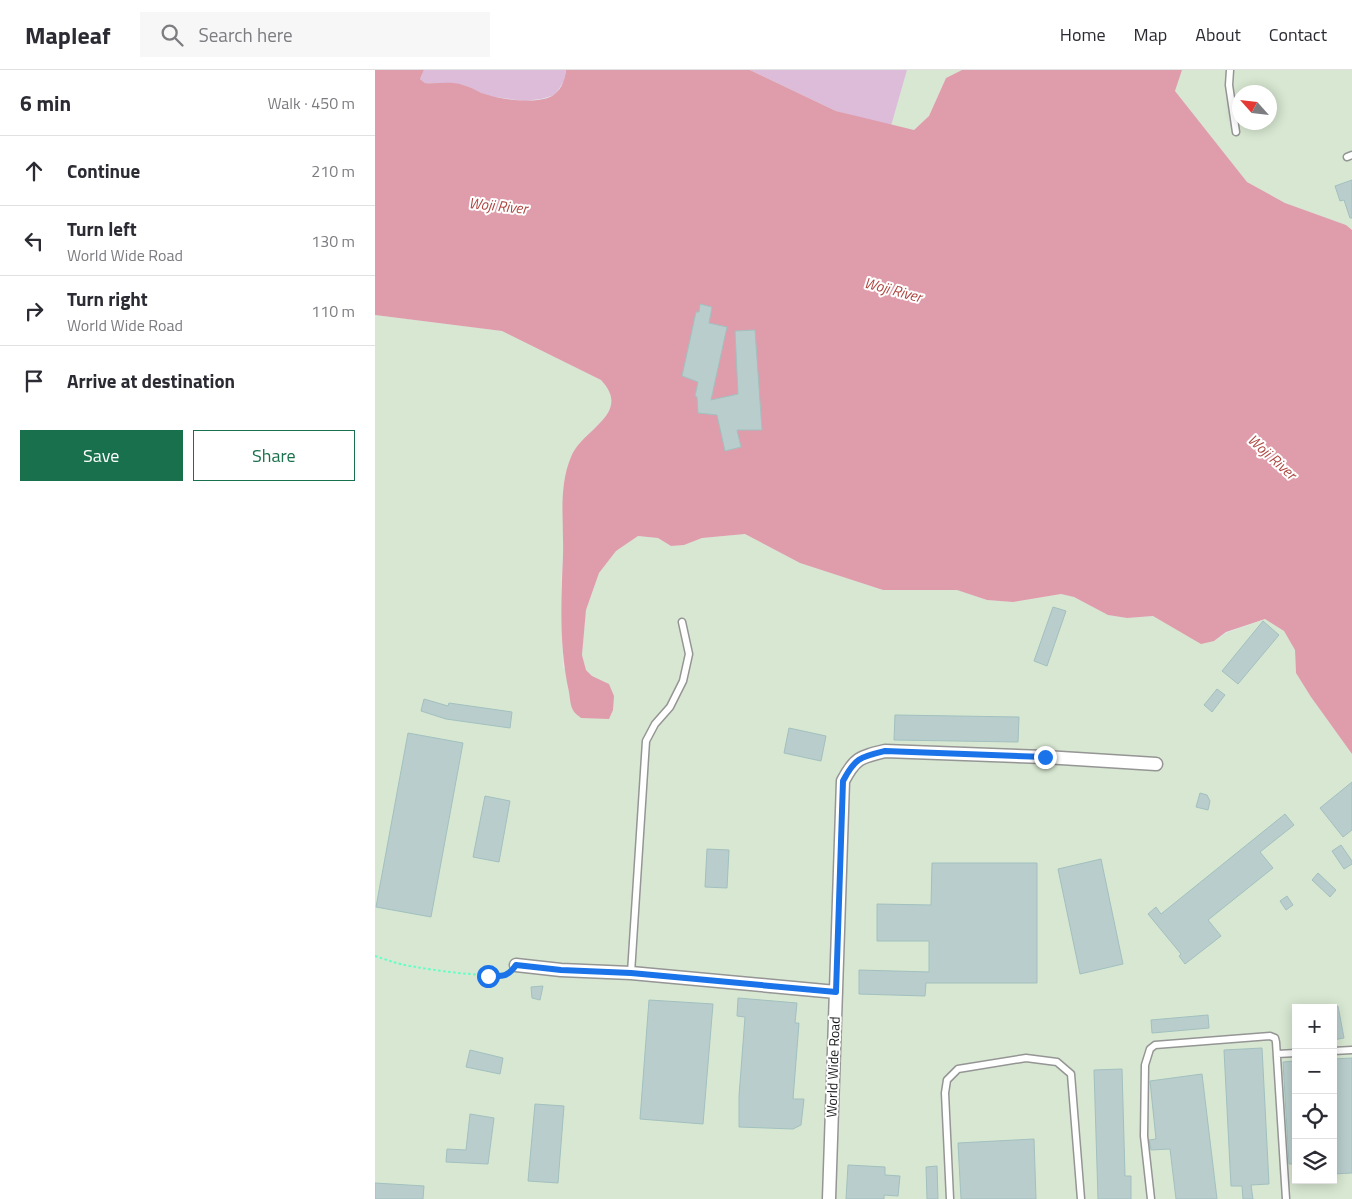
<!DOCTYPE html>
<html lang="en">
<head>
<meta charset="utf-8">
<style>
	body { margin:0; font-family:"Titillium Web",sans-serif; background:#f7f7f7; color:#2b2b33 }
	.controls { position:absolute; right:15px; bottom:15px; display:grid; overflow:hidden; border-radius:0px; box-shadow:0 2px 12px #0003 }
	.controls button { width:45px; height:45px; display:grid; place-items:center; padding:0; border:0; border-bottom:1px solid #e1e1e2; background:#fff; color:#2b2b33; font:25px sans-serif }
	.compass { position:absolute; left:857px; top:15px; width:45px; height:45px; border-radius:50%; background:#fff; box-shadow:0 2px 12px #0003; rotate:297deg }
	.stop { position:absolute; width:15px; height:15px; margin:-11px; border:4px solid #1a73e8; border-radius:50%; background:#fff }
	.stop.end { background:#1a73e8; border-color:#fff; box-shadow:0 1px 5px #0008 }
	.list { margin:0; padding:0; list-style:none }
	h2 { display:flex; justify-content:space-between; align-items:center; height:65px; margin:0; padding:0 20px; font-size:21px }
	h2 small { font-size:16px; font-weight:400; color:#7c7c81 }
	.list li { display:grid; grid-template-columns:32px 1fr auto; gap:15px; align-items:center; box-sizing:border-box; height:70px; padding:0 20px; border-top:1px solid #e1e1e2 }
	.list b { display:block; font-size:19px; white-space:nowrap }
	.list p { margin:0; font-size:16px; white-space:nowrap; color:#7c7c81 }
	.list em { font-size:16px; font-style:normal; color:#7c7c81 }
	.actions { display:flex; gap:10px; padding:15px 20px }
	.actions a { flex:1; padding:11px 0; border:1px solid #18714c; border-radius:0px; text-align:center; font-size:18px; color:#18714c }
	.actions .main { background:#18714c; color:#fff }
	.icon { flex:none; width:28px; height:28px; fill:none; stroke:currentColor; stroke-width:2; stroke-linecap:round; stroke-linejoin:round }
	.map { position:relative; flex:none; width:977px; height:1129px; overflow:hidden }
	header { display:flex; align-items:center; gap:30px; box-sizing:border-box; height:70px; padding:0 25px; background:#fff; border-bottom:1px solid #e1e1e2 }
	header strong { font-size:24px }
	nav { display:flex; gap:28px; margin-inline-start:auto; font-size:18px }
	.search { width:350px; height:45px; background:#f7f7f7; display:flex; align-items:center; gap:12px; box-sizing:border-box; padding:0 18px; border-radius:0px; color:#7c7c81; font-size:19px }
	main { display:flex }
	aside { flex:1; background:#fff }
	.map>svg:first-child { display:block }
	.industrial { fill:#d7e7d1; fill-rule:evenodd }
	.wetland { fill:#ddbcda }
	.water { fill:#df9dac }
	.building { fill:#b9cdcd; stroke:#a2c0bf }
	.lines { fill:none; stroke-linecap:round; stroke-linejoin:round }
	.lane-casing { stroke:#959595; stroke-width:9 }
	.street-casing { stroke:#959595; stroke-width:15 }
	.path { stroke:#60ffc6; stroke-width:2; stroke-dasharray:2.5 2.5; stroke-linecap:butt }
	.lane { stroke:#fff; stroke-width:6 }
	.street { stroke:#fff; stroke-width:12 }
	.route { stroke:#1a73e8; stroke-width:6 }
	.labels { text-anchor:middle; stroke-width:4; stroke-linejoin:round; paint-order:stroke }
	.street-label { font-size:14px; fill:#1b1b1b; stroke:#fff }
	.water-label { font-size:15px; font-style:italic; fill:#af4843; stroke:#fff }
</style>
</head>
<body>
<header>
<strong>Mapleaf</strong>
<div class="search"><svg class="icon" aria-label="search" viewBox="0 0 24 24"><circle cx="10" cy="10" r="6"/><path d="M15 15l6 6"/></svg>Search here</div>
<nav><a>Home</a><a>Map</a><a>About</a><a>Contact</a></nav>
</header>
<main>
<aside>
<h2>6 min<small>Walk · 450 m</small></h2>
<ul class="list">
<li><svg class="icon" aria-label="ahead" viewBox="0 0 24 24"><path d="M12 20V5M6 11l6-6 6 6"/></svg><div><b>Continue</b></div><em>210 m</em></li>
<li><svg class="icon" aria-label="left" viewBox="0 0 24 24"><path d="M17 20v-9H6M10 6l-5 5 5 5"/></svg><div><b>Turn left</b><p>World Wide Road</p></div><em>130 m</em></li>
<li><svg class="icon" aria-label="right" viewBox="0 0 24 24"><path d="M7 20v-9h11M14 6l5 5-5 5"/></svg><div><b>Turn right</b><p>World Wide Road</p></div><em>110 m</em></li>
<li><svg class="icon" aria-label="arrive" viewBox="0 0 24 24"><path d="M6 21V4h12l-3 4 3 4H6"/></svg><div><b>Arrive at destination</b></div></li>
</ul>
<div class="actions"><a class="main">Save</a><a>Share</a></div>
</aside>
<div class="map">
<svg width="977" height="1129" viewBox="0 0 977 1129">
	<rect width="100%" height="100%" fill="#e0ebee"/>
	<path class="industrial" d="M 532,0 L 587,0 L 571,8 L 554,46 L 539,60 L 516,56 Z
		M 807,0 L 977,0 L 977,160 L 971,155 L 910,133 L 872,112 L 800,21 ZM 864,22 L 894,22 L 894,52 L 864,52 Z
		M 0,245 L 127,261 L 226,310 L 235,320 L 237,334 L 230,348 L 205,373 L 188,484 L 186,515 L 188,598 L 234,614 L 217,606 L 211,600 L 207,585 L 211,540 L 224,503 L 241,481 L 263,466 L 283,468 L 296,476 L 309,475 L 327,468 L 370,464 L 425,493 L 508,520 L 583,520 L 611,530 L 638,532 L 686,524 L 699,527 L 733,545 L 752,548 L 778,546 L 793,554 L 839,571 L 851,563 L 890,549 L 909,561 L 920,580 L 921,603 L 936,627 L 977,684 L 977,1129 L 0,1129 ZM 921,938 L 958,938 L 958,1110 L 921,1110 Z"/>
	<path class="wetland" d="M 49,0 L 191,0 L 189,11 L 180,25 L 166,29 L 149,31 L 113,26 L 88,15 L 50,13 L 45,9 Z
		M 375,0 L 532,0 L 516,56 L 461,41 Z"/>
	<path class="water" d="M 0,0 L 49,0 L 45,9 L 50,13 C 62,14 76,11 88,15 C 97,17 104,23 113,25 C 129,30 167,35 180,24 C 187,18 190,9 191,0 L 375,0 L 461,41 L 539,60 L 554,46 L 571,8 L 587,0 L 807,0 L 800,21 L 872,112 L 910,133 L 971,155 L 977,160 L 977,684 L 936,627 L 921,603 L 920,580 L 909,561 L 890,549 L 851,562 L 839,571 L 826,574 L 778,546 L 752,548 L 733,545 L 699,527 L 686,524 L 638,532 L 612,530 L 582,520 L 508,520 L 425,493 L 370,464 L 327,468 L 309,475 L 296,476 L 283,468 L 263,466 L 241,481 L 224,503 L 211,540 L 207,585 L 211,600 L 217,606 L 234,614 L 239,626 L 238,640 L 234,649 L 206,648 C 204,646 199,643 198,640 C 195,635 195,627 194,622 C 184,577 186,531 188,485 C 189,452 183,418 196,387 C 207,359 258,344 226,310 L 127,261 L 0,245 Z"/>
	<path class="building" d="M 977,110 L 977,148 L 975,148 L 969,130 L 965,131 L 960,116 Z
		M 325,234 L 337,237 L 334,253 L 352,257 L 336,330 L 363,324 L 360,261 L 380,260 L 387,360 L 362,360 L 366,377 L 350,381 L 342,345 L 323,343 L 322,327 L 320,326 L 323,312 L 307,306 L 321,242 L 324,242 Z
		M 678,537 L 691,541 L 672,596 L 659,591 Z
		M 888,551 L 904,565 L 863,614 L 847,601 Z
		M 842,619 L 850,625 L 837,642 L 829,635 Z
		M 49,629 L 73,636 L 74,633 L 137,642 L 135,658 L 71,649 L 46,641 Z
		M 520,645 L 644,647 L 643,672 L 519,670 Z
		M 414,658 L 451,666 L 446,691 L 409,683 Z
		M 33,663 L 88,673 L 56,847 L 1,837 Z
		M 977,712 L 977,760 L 968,767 L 945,738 Z
		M 825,723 L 832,725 L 835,731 L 833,740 L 821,737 Z
		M 110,726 L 135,731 L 124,792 L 98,787 Z
		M 910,744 L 919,755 L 885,782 L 898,798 L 833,850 L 846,866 L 810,894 L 804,886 L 806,884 L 773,844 L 781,837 L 786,844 Z
		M 966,775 L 977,791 L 977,794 L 969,799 L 957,781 Z
		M 332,779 L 354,780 L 352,818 L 330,817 Z
		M 726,789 L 748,894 L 705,904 L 683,799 Z
		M 557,793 L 662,793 L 662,913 L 551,913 L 550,926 L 484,924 L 484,900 L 554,902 L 554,871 L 502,871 L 502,834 L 556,835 Z
		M 943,803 L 961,820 L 955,827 L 937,810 Z
		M 912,826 L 918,835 L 911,840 L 905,831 Z
		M 168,916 L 165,930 L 157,928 L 156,917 Z
		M 363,928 L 422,933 L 420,953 L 424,953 L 418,1029 L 429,1029 L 426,1055 L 418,1059 L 364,1057 L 364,1026 L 370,947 L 362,946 Z
		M 274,930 L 338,934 L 328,1054 L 265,1049 Z
		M 958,936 L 963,936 L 969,968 L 958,970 Z
		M 833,945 L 834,958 L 777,963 L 776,950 Z
		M 887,978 L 894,1114 L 876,1115 L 878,1129 L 868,1129 L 867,1116 L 856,1116 L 849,980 Z
		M 95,980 L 128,988 L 125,1004 L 91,997 Z
		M 977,988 L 977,1103 L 958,1104 L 958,989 Z
		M 921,991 L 921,1094 L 914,1094 L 908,992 Z
		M 747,999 L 750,1106 L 756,1106 L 756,1129 L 723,1129 L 719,1000 Z
		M 827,1004 L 842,1129 L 801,1129 L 795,1079 L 776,1080 L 774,1070 L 781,1069 L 775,1011 Z
		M 160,1034 L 189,1036 L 183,1113 L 153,1111 Z
		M 95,1044 L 119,1048 L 113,1094 L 71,1092 L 72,1079 L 91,1080 Z
		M 659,1069 L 661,1129 L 586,1129 L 583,1073 Z
		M 473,1095 L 510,1097 L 510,1105 L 525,1106 L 523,1126 L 509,1125 L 509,1129 L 471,1129 Z
		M 562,1096 L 563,1129 L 552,1129 L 551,1097 Z
		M 0,1113 L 49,1116 L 48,1129 L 0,1129 Z"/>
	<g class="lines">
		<g class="lane-casing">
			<path id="lane" d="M 855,0 L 854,15 L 861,62
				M 972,87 L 977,85
				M 256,903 L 271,671 L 280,654 L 295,637 L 308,611 L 314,584 L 307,552
				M 958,981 L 977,980
				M 902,984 L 921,983
				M 575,1129 L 570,1023 L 572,1010 L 583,999 L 651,988 L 682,992 L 696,1004 L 706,1129
				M 776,1129 L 769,1066 L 770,995 L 775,979 L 780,975 L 895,966 L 900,968 L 901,972 L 911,1129"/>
		</g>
		<g class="street-casing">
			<path id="street" d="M 141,895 L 186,900 L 256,903 L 461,922
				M 454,1129 L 468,711 C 480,688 485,687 510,681 L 670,687 L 781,694"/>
		</g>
		<path class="path" d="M 0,886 C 6,888 12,890 18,892 C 36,898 117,909 133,904"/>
		<use href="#lane" class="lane"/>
		<use href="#street" class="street"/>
	</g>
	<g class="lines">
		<path class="route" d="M 113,906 C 127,906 132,908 141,895 L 186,900 L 256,903 L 461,922 L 468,711 C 480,688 485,687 510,681 L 670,687"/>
	</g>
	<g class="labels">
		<g class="street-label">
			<text transform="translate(458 997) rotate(-88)" y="5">World Wide Road</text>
		</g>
		<g class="water-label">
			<text transform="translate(123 136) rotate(6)" y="5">Woji River</text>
			<text transform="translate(518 220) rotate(15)" y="5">Woji River</text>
			<text transform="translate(897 387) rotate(42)" y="5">Woji River</text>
		</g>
	</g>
</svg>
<div class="controls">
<button>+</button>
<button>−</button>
<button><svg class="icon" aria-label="locate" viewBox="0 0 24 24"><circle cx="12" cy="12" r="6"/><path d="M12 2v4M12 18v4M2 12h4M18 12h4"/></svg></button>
<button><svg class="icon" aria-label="layers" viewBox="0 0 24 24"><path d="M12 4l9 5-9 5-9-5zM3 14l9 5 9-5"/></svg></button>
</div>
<svg class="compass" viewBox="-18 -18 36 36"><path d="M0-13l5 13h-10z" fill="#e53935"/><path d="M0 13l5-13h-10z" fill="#7c7c81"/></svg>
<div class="stop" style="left:113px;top:906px"></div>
<div class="stop end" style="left:670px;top:687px"></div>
</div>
</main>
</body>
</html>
